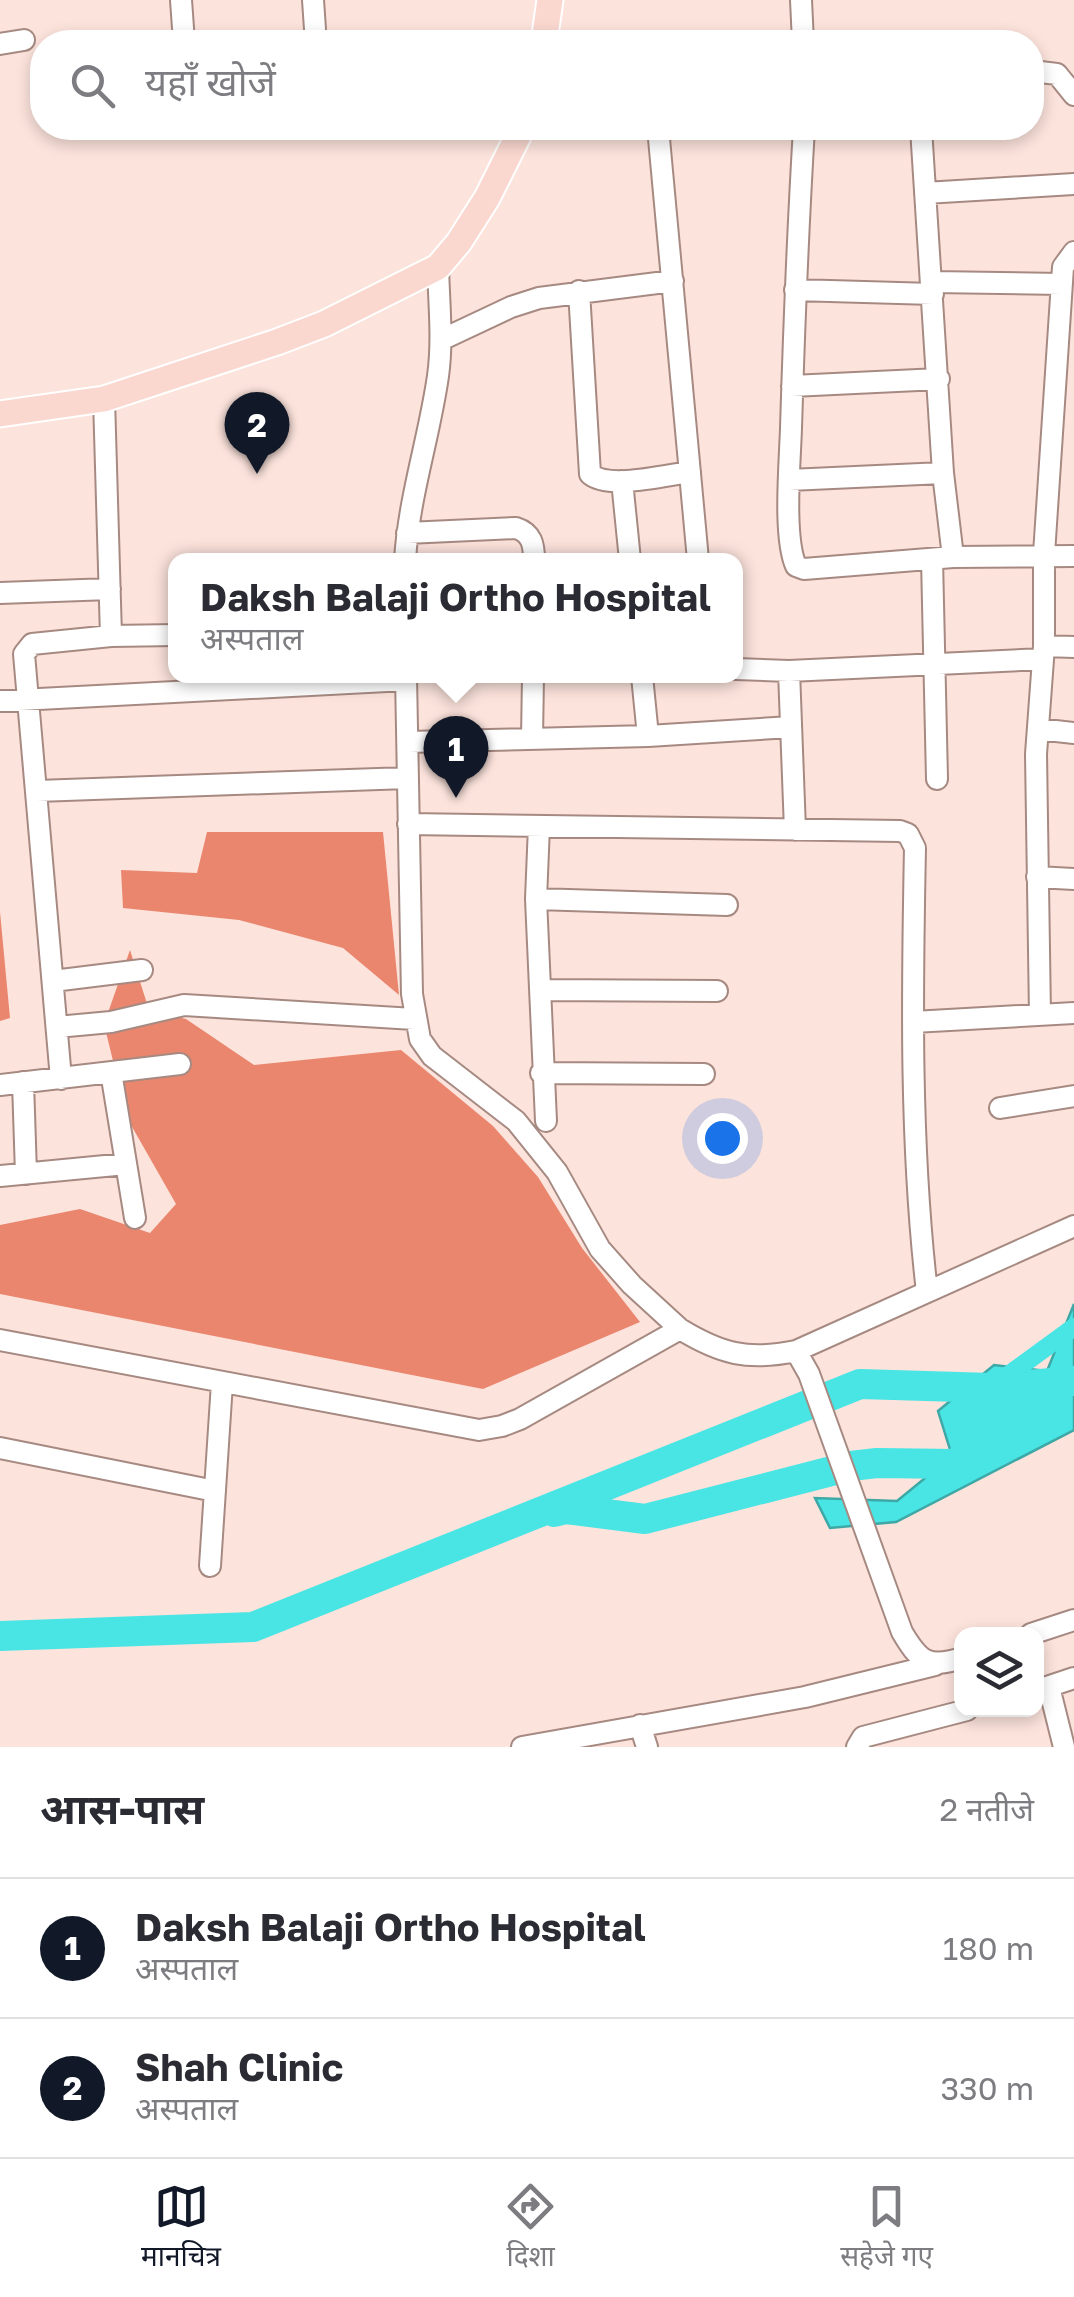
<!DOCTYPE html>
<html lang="hi">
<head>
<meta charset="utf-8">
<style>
	body { margin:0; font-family:"Golos Text","Noto Sans Devanagari",sans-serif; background:#f7f7f7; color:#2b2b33 }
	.controls { position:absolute; right:30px; bottom:30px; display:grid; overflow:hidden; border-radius:20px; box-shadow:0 5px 15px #0003 }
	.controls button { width:90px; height:90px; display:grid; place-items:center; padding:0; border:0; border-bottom:2px solid #e1e1e2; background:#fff; color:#2b2b33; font:50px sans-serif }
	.you { position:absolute; left:722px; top:1138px; width:35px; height:35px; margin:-25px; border:8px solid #fff; border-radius:50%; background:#1a73e8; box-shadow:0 0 0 15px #1a73e833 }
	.badge { display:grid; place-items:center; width:65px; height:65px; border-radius:50%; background:#111827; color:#fff; font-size:32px; font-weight:700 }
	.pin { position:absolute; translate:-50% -82px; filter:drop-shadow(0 2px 5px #0008) }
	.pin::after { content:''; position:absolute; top:52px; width:35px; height:30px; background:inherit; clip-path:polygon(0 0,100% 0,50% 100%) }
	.popup { position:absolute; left:168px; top:553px; width:575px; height:130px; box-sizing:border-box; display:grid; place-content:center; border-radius:20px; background:#fff; filter:drop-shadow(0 2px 8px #0005); font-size:32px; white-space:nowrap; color:#7c7c81 }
	.popup b { font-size:38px; color:#2b2b33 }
	.popup::after { content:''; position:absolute; left:50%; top:100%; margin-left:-20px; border:20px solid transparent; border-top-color:#fff }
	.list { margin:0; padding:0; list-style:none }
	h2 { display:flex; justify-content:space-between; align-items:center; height:130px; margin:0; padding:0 40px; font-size:42px }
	h2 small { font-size:32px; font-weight:400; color:#7c7c81 }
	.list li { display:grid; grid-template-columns:65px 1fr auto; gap:30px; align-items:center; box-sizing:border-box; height:140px; padding:0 40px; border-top:2px solid #e1e1e2 }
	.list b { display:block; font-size:38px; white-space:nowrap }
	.list p { margin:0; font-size:32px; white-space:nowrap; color:#7c7c81 }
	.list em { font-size:32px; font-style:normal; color:#7c7c81 }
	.icon { flex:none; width:55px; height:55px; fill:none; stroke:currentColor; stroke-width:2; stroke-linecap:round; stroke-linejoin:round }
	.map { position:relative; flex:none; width:1074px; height:1747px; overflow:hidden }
	.search { position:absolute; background:#fff; box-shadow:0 5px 15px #0003; left:30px; right:30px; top:30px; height:110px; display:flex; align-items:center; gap:25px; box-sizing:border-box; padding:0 35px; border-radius:40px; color:#7c7c81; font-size:38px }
	.sheet { height:410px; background:#fff }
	nav { display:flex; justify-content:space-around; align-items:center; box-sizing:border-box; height:140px; border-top:2px solid #e1e1e2; background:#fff; font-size:28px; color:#7c7c81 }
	nav a { display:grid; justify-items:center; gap:5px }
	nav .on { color:#111827 }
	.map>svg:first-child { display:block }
	.forest { fill:#ea866e }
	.water { fill:#48e5e4; stroke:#3da8a6; stroke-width:2.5 }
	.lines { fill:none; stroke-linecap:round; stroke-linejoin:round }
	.canal { stroke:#48e5e4; stroke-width:18 }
	.river { stroke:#48e5e4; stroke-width:30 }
	.minor-casing { stroke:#a68a82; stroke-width:24 }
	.major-casing { stroke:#fff; stroke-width:29 }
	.minor { stroke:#fff; stroke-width:20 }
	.major { stroke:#fad8d0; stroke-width:25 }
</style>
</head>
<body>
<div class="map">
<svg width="1074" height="1747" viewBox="0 0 1074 1747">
	<rect width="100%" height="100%" fill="#fce3dc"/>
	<path class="forest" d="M 207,832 L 383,832 L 399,995 L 343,948 L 239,920 L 123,908 L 121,870 L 197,873 Z
		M 0,912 L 10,1018 L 0,1021 Z
		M 130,950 L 149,1010 L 186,1019 L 254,1065 L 401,1050 L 493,1126 L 538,1177 L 582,1248 L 640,1322 L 483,1389 L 0,1294 L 0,1225 L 80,1209 L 150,1233 L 176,1204 L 127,1118 L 104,1024 Z"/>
	<path class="water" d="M 1074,1304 L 1074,1430 L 896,1522 L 830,1528 L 815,1498 L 897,1501 L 952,1456 L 938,1411 L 994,1365 L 1047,1371 Z"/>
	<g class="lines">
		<path class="canal" d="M 1000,1381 L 1074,1327"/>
		<path class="river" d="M 554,1512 L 566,1509 L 645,1519 L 851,1466 L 877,1463 L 956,1464 L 974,1447
			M 0,1636 L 253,1627 L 860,1384 L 992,1388 L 1074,1381"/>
		<g class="minor-casing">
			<path id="minor" d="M 181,0 L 184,42
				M 313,0 L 315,29
				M 801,0 L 803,42
				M 0,44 L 24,40
				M 1032,71 L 1057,74 L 1074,95
				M 658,128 L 698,560
				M 804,128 C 798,228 794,328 791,428 C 790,462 783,537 796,566 L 804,569 L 953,557 L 1074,556
				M 921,128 L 943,473 L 953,557
				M 925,193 L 1074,184
				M 932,282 L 1062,284
				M 795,290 L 933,294
				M 579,291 L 590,474 C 609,490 666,475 690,472
				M 441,340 L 511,307 L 539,298 L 673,281
				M 792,386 L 939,379
				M 789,480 L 943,473
				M 622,481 L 630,560
				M 407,533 L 516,528 C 532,533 534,545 534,560
				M 932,559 L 937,779
				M 405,560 C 409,496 429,439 438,376 C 443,340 439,304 438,267
				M 0,593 L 110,589
				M 111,636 L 176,635
				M 1044,646 L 1074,647
				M 736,669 L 789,671 L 1043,659
				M 789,671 L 795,830
				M 406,676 L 412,994 L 420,1039 L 432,1056 L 516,1121 L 557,1172 L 600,1249 L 632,1285 L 680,1329
				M 642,676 L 648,736
				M 0,701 L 406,680
				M 1038,729 L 1074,733
				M 532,739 L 533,676
				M 408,742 L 648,736 L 791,727
				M 37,791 L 407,778
				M 408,824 L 900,831 L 908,834 L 915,848 C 912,997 910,1145 927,1292
				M 539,826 L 536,899 L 546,1121
				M 1037,877 L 1074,879
				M 536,899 L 727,905
				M 53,981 L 142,970
				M 541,990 L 717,991
				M 1040,1015 L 1036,754 L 1044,646 L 1044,554 L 1063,267 L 1074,252
				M 913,1022 L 1074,1013
				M 57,1027 L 111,1022 L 184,1005 L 414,1019
				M 111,1072 L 135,1218
				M 541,1073 L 704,1074
				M 61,1079 L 24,654 L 32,644 L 111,636 L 104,399
				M 23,1082 L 26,1174
				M 0,1085 L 180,1064
				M 1000,1108 L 1074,1096
				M 0,1176 L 126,1164
				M 0,1340 L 479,1430 L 502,1426 L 520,1419 L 680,1329 C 721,1354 748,1361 796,1351 L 1074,1226
				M 796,1351 L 809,1374 L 902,1632 C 919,1661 928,1669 962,1658
				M 0,1448 L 215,1491
				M 210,1566 L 222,1383
				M 1031,1634 L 1074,1620
				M 1049,1687 L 1064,1747
				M 1038,1690 L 1074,1678
				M 640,1725 L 647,1747
				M 522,1747 L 805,1697 L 935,1665
				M 857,1747 L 863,1737 L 967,1710"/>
		</g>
		<g class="major-casing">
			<path id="major" d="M 544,42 L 550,0
				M 0,414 L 104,399 L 277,342 L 324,324 L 438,267 L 459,242 L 487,198 L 522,128"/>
		</g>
		<use href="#minor" class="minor"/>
		<use href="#major" class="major"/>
	</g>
</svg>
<div class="controls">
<button><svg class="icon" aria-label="layers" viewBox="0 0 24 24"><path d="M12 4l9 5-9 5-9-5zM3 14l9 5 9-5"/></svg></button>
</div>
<div class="you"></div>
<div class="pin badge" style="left:456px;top:798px">1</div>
<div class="popup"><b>Daksh Balaji Ortho Hospital</b>अस्पताल</div>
<div class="pin badge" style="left:257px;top:474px">2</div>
<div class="search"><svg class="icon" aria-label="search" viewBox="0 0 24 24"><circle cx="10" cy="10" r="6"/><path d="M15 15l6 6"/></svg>यहाँ खोजें</div>
</div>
<section class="sheet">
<h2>आस-पास<small>2 नतीजे</small></h2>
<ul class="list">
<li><span class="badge">1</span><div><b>Daksh Balaji Ortho Hospital</b><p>अस्पताल</p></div><em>180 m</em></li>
<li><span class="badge">2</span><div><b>Shah Clinic</b><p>अस्पताल</p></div><em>330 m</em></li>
</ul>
</section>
<nav>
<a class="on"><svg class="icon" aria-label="map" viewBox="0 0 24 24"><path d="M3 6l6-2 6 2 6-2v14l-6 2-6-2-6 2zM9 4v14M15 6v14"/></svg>मानचित्र</a>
<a><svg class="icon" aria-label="directions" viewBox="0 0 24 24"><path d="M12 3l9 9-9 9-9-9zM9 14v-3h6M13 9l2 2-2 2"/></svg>दिशा</a>
<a><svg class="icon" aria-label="saved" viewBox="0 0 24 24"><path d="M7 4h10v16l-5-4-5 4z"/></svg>सहेजे गए</a>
</nav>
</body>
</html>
